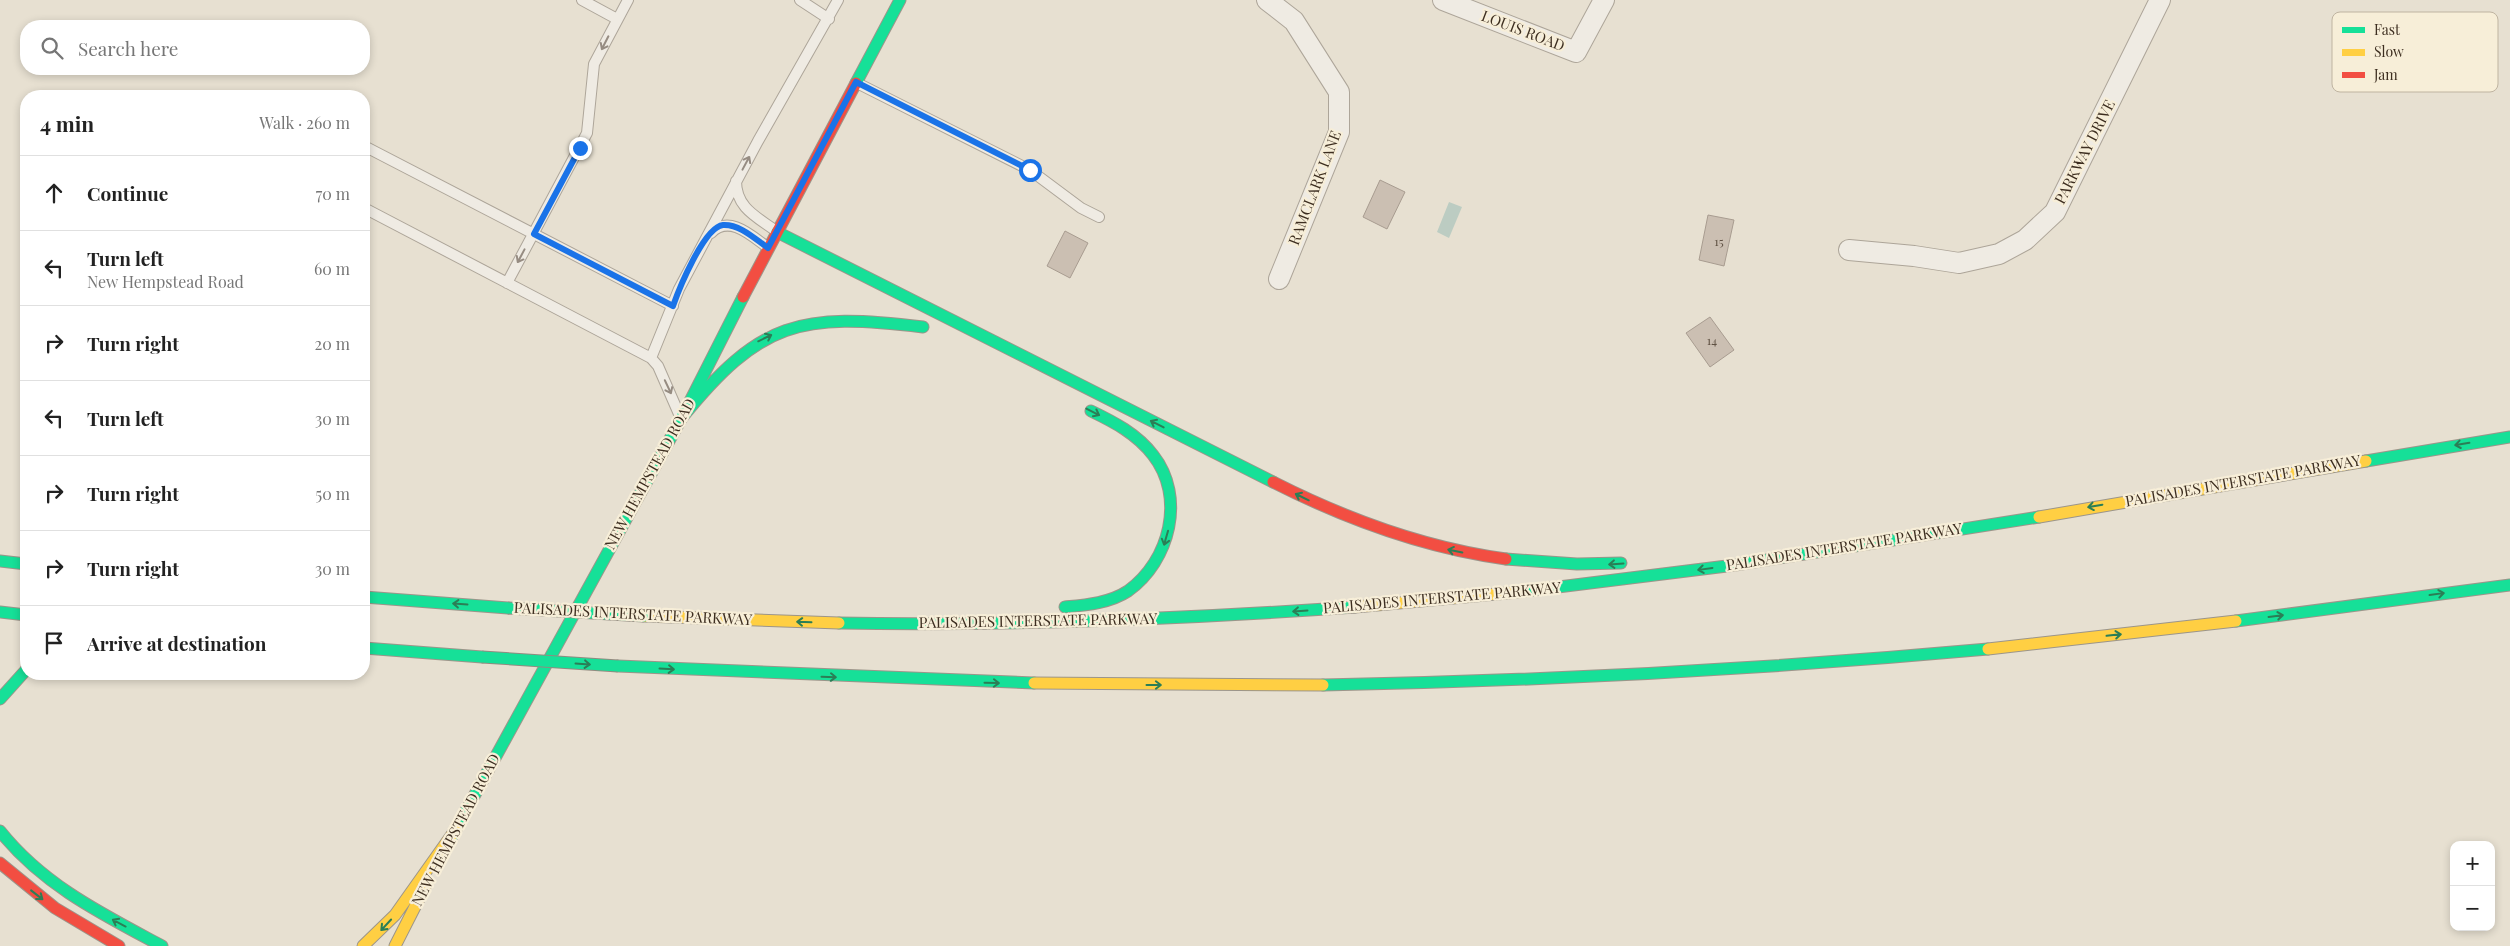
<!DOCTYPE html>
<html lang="en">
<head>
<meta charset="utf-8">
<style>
	body { margin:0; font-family:"Playfair Display",serif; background:#f6f6f6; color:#222 }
	.controls { position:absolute; right:15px; bottom:15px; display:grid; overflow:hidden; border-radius:10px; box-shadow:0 2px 8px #0003 }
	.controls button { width:45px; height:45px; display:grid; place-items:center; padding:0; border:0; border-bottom:1px solid #e0e0e0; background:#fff; color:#222; font:25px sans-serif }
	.stop { position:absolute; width:15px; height:15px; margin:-11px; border:4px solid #1a73e8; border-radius:50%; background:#fff }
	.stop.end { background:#1a73e8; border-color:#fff; box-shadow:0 1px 5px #0008 }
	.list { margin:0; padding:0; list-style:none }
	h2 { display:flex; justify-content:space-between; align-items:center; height:65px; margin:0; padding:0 20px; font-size:21px }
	h2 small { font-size:16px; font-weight:400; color:#767676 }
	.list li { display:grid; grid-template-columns:32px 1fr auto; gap:15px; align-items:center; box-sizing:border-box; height:75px; padding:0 20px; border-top:1px solid #e0e0e0 }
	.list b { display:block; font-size:19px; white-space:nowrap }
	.list p { margin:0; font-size:16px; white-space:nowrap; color:#767676 }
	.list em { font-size:16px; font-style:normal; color:#767676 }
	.icon { flex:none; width:28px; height:28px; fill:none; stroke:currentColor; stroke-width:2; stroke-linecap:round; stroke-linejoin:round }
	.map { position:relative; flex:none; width:2510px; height:946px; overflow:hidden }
	.search { position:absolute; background:#fff; box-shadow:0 2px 8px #0003; left:20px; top:20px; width:350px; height:55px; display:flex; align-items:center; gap:12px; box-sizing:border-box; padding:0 18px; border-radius:20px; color:#767676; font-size:19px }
	.panel { position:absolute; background:#fff; box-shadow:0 2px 8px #0003; left:20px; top:90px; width:350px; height:590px; border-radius:20px }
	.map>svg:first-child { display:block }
	.water { fill:#bcccc2 }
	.building { fill:#cbbfb2; stroke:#a89c90 }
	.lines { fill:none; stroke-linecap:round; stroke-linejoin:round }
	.lane-casing { stroke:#ada599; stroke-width:12 }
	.street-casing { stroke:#ada599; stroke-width:22 }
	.fast-casing { stroke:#9c958a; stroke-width:13 }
	.slow-casing { stroke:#9c958a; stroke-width:13 }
	.jam-casing { stroke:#9c958a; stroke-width:13 }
	.lane { stroke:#efebe3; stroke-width:10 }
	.street { stroke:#efebe3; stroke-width:20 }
	.fast { stroke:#16e098; stroke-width:11 }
	.slow { stroke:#ffcf43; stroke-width:11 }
	.jam { stroke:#f24e42; stroke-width:11 }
	.fast-bridge-casing { stroke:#928b80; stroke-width:13; stroke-linecap:butt }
	.fast-bridge { stroke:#16e098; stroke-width:11 }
	.oneway { stroke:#968c82 }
	.oneway2 { stroke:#2b7e56 }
	.route { stroke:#1a73e8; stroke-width:6 }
	.labels { text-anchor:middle; stroke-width:4.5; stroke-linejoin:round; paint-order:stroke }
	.number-label { font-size:12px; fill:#605244 }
	.street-label { font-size:15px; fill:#3d2e20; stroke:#f7eed8 }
	.key { fill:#f7eed8; stroke:#bfb4a1; stroke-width:1 }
	.key-label { font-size:14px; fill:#3d2e20 }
</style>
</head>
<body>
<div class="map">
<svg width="2510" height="946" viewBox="0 0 2510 946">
	<rect width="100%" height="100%" fill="#e7e0d1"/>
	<path class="water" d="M 1449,202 L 1462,207 L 1449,238 L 1437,232 Z"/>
	<path class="building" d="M 1380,180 L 1405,192 L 1387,229 L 1363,217 Z
		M 1708,215 L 1734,220 L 1724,266 L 1699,260 Z
		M 1065,231 L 1088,243 L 1070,278 L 1047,266 Z
		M 1710,317 L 1734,350 L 1710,367 L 1686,333 Z"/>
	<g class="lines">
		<g class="lane-casing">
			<path id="lane" d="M 582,0 L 617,19
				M 800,0 L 829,19
				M 857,83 L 1030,170 L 1081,208 L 1099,217
				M 364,146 L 673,306
				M 736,181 C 736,208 757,217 776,231
				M 364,208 L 651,358 L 658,366 L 679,414
				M 711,233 C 729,214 752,236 767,247
				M 507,283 L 587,133 L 594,64 L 628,0
				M 651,358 L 679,289 L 758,141 L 838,0"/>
		</g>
		<g class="street-casing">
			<path id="street" d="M 1267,0 L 1294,21 L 1339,92 L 1339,132 L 1279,279
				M 1443,0 L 1576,52 L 1604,0
				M 1849,250 L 1914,256 L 1959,263 L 1999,254 L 2025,240 L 2055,212 L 2160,0"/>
		</g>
		<g class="fast-casing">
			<path id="fast" d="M 856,83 L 900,0
				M 777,232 L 1273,482
				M 681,419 C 760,321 800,312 923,327
				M 2366,461 L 2510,437
				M 1506,559 L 1577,564 L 1621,563
				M 0,561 L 26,564
				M 1518,592 L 1735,565 L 2039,517
				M 364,597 L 508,608
				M 1065,607 C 1086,605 1110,603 1128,591 C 1170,561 1186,497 1153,455 C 1137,434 1114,422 1091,411
				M 0,612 L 26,615
				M 2236,621 L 2510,585
				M 839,623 C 1012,626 1184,619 1355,607
				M 364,648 L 482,657
				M 618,666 L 1034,683
				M 1323,685 C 1545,681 1767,669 1988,649
				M 0,699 L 26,670
				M 0,831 C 43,885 102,914 162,946
				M 445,849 L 681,419 L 743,297"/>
		</g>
		<g class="slow-casing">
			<path id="slow" d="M 2039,517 L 2366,461
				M 1355,607 L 1518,592
				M 644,616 L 839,623
				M 1988,649 L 2236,621
				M 1034,683 L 1323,685
				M 363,946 L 395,915 L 456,829
				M 395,946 L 425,887"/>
		</g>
		<g class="jam-casing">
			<path id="jam" d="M 743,297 L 856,83
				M 1273,482 C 1346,519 1425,548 1506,559
				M 0,863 L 55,908 L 119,946"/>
		</g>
		<use href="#lane" class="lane"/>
		<use href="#street" class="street"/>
		<use href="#fast" class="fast"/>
		<use href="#slow" class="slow"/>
		<use href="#jam" class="jam"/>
		<g class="fast-bridge-casing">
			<path id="fast-bridge" d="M 508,608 L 644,616
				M 482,657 L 618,666"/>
		</g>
		<use href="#fast-bridge" class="fast-bridge"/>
	</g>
	<defs><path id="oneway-shaft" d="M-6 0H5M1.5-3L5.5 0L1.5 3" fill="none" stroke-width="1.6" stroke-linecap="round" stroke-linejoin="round" transform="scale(1.25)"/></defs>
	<g class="oneway">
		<use href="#oneway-shaft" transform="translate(605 43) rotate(117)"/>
		<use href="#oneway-shaft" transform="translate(746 163) rotate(-62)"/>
		<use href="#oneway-shaft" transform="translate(521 256) rotate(118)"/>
		<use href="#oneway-shaft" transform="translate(668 387) rotate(65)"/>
	</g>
	<g class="oneway2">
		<use href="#oneway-shaft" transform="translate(765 338) rotate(-26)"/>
		<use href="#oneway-shaft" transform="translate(1093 412) rotate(27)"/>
		<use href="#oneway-shaft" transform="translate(1157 424) rotate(-153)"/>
		<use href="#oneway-shaft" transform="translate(2462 444) rotate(171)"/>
		<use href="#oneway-shaft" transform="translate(1302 497) rotate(-154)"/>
		<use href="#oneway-shaft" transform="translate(2095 506) rotate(170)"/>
		<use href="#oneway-shaft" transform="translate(1166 538) rotate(106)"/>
		<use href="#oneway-shaft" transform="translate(1455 551) rotate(-168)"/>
		<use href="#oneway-shaft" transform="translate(1616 564) rotate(176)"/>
		<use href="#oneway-shaft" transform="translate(1705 569) rotate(172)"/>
		<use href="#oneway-shaft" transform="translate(2437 594) rotate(-8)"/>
		<use href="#oneway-shaft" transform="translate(460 604) rotate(-176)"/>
		<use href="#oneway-shaft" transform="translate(1300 611) rotate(176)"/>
		<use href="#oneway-shaft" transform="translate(2276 616) rotate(-7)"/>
		<use href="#oneway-shaft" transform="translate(804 622) rotate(-178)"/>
		<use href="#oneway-shaft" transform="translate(2114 635) rotate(-6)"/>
		<use href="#oneway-shaft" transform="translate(583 664) rotate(4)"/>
		<use href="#oneway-shaft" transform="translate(667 669) rotate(3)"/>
		<use href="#oneway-shaft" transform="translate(829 677) rotate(2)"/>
		<use href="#oneway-shaft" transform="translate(992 683) rotate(1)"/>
		<use href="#oneway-shaft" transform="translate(1154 685)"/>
		<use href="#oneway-shaft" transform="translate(37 895) rotate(38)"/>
		<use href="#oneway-shaft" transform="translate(119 923) rotate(-152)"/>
		<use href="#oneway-shaft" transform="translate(386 925) rotate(133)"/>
	</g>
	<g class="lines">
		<path class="route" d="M 580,148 L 534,234 L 673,306 C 679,289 704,227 723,225 C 740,224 755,239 768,248 L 856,82 L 1030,170"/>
	</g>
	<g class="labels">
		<g class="number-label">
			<text x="1719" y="246">15</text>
			<text x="1712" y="345">14</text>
		</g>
		<g class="street-label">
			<text transform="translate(1523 31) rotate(21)" y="5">LOUIS ROAD</text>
			<text transform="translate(2085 152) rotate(-63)" y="5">PARKWAY DRIVE</text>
			<text transform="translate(1315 188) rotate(-69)" y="5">RAMCLARK LANE</text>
			<text transform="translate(650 474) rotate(-61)" y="5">NEW HEMPSTEAD ROAD</text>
			<text transform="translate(2243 481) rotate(-10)" y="5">PALISADES INTERSTATE PARKWAY</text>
			<text transform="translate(1844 547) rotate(-9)" y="5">PALISADES INTERSTATE PARKWAY</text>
			<text transform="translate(1442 598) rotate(-5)" y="5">PALISADES INTERSTATE PARKWAY</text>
			<text transform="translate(633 614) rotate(3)" y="5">PALISADES INTERSTATE PARKWAY</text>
			<text transform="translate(1038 621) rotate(-1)" y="5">PALISADES INTERSTATE PARKWAY</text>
			<text transform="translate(456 830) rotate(-62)" y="5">NEW HEMPSTEAD ROAD</text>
		</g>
	</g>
	<rect x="2332" y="12" width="166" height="80" rx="8" class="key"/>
	<rect x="2342" y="27" width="23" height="6" fill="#16e098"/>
	<rect x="2342" y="49" width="23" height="7" fill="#ffcf43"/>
	<rect x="2342" y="72" width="23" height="6" fill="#f24e42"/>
	<g class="key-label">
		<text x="2374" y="35">Fast</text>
		<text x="2374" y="57">Slow</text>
		<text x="2374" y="80">Jam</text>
	</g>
</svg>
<div class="controls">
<button>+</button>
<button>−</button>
</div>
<div class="stop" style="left:1030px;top:170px"></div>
<div class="stop end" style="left:580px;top:148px"></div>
<div class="search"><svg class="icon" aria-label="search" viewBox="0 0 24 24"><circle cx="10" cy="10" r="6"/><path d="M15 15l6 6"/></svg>Search here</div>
<section class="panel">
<h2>4 min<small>Walk · 260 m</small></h2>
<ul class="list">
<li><svg class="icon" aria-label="ahead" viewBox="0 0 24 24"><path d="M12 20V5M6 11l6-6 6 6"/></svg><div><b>Continue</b></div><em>70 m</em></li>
<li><svg class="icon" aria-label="left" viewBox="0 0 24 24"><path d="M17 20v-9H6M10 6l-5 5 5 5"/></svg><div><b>Turn left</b><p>New Hempstead Road</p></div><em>60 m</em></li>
<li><svg class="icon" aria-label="right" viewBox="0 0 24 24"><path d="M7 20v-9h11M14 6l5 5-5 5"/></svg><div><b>Turn right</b></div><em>20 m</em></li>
<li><svg class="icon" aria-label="left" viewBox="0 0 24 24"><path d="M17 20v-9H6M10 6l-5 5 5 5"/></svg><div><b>Turn left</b></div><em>30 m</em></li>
<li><svg class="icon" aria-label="right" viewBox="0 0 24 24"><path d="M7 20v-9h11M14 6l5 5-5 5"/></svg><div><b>Turn right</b></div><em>50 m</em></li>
<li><svg class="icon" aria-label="right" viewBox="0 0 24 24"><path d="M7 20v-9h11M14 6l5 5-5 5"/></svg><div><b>Turn right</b></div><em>30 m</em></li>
<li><svg class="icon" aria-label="arrive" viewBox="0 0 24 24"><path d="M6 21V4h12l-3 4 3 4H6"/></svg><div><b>Arrive at destination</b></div></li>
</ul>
</section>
</div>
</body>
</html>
